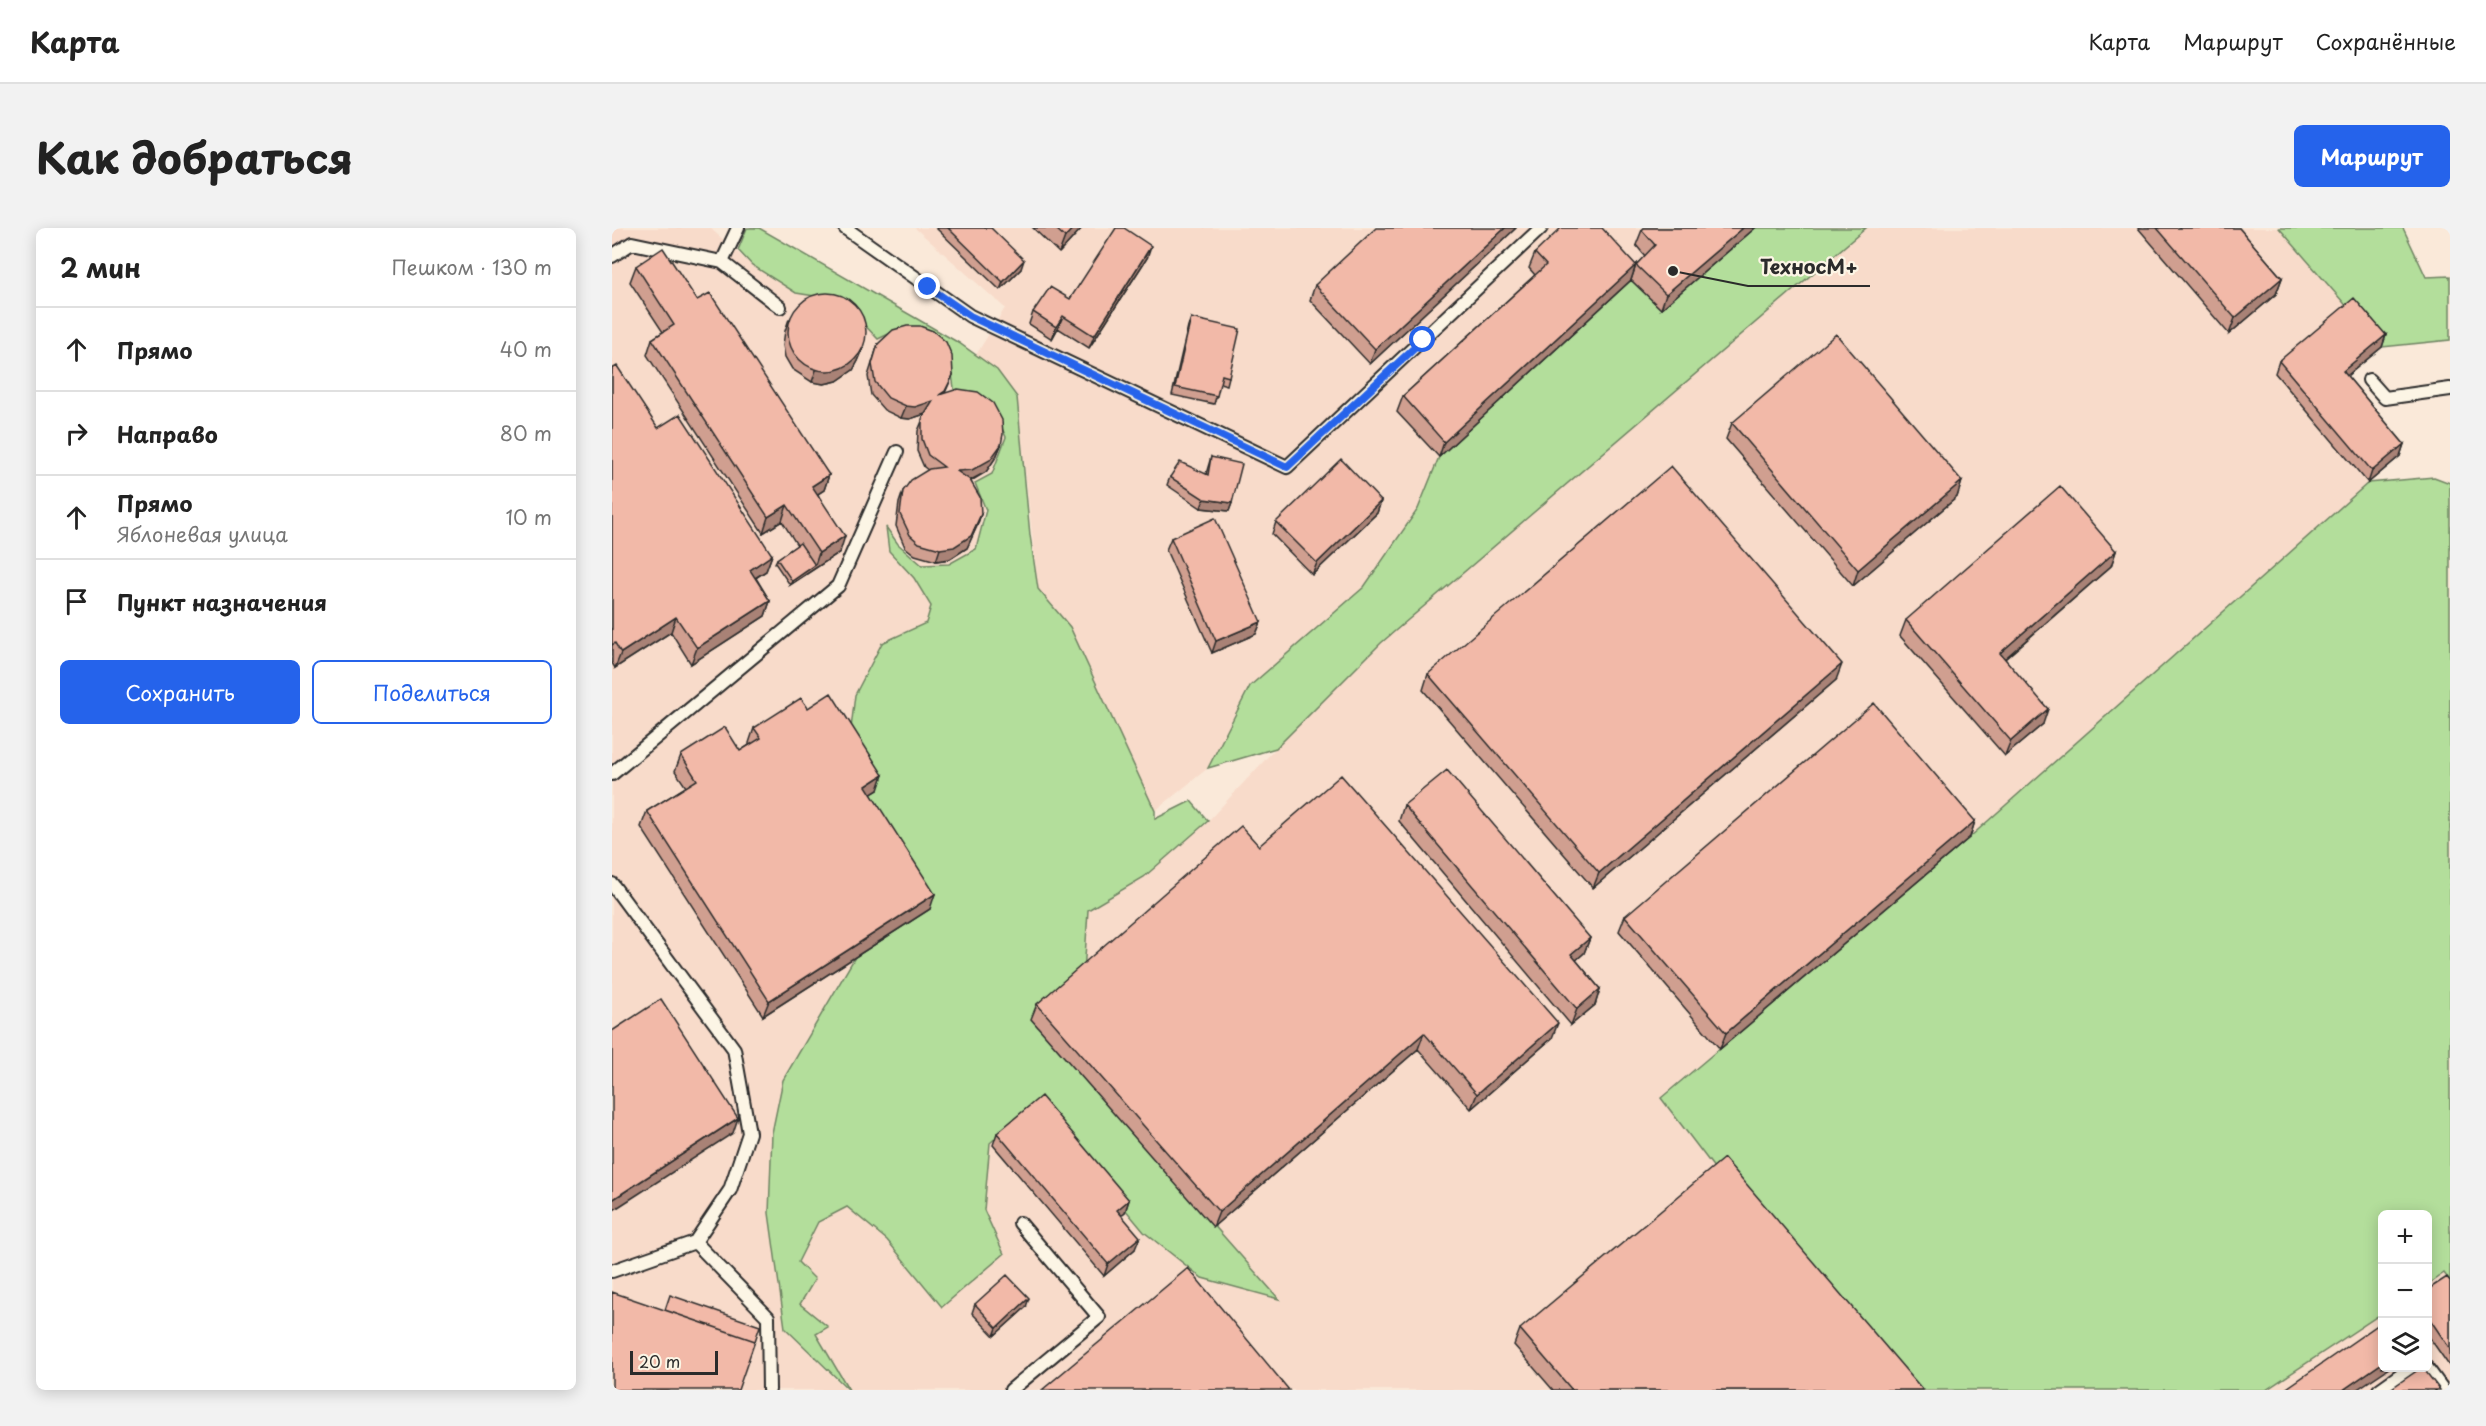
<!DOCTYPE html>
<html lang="ru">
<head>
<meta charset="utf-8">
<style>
	body { margin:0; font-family:"Playpen Sans",sans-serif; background:#f2f2f2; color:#222 }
	.controls { position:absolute; right:18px; bottom:18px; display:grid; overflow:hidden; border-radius:9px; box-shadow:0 3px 15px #0003 }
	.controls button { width:54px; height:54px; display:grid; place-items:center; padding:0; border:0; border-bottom:2px solid #e0e0e0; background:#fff; color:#222; font:30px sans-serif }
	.scale { position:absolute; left:18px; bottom:15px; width:88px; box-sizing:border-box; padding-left:6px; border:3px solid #2b2b2b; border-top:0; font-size:16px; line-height:21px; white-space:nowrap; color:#2b2b2b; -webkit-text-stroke:4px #fcf5e5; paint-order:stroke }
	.stop { position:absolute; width:18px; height:18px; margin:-14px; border:4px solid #2563eb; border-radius:50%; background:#fff }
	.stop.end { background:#2563eb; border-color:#fff; box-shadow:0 2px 6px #0008 }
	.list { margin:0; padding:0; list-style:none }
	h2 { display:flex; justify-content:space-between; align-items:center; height:78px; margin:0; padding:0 24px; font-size:26px }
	h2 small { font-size:20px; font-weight:400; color:#767676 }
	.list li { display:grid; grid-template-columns:39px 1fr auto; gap:18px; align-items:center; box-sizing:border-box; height:84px; padding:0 24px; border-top:2px solid #e0e0e0 }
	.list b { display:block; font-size:22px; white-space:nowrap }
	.list p { margin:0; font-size:20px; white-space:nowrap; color:#767676 }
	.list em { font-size:20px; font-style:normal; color:#767676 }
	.actions { display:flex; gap:12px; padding:18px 24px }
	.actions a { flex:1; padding:14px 0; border:2px solid #2563eb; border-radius:9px; text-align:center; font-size:21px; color:#2563eb }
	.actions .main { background:#2563eb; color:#fff }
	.icon { flex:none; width:33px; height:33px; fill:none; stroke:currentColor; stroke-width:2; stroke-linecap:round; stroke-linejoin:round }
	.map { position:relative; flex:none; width:1838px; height:1162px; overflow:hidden; border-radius:9px }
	header { display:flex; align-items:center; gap:36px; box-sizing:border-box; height:84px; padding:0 30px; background:#fff; border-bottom:2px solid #e0e0e0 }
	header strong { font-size:28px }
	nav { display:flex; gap:33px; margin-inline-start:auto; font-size:21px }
	.intro { display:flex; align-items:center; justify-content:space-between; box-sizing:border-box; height:144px; padding:0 36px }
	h1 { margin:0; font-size:42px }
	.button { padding:15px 27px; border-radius:9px; background:#2563eb; color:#fff; font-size:21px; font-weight:700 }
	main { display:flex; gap:36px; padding:0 36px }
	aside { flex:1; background:#fff; border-radius:9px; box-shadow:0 3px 15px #0003 }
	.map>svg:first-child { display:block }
	.built { fill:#f8dbca }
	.green { fill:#b3de9b; stroke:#6f8463; stroke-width:1.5 }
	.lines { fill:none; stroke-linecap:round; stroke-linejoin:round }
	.service-casing { stroke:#2b2b2b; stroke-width:16 }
	.service { stroke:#fcf5e5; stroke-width:12 }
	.wall { fill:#d09f90; stroke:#2b2b2b; stroke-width:1.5 }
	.shaded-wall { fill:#a98276; stroke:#2b2b2b; stroke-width:1.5 }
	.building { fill:#f2b9a8; stroke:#2b2b2b; stroke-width:1.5 }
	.route { stroke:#2563eb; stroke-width:8 }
	.leader { fill:none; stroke:#2b2b2b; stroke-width:2 }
	.callout-dot { fill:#2b2b2b; stroke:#fcf5e5; stroke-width:2 }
	.callout-label { font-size:20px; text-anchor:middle; font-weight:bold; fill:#2b2b2b; stroke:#fcf5e5; stroke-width:4.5; stroke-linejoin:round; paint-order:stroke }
</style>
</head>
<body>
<header>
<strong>Карта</strong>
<nav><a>Карта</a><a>Маршрут</a><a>Сохранённые</a></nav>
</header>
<div class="intro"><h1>Как добраться</h1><a class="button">Маршрут</a></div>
<main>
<aside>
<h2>2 мин<small>Пешком · 130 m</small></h2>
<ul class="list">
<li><svg class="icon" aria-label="ahead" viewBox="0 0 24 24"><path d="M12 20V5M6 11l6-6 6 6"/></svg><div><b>Прямо</b></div><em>40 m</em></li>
<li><svg class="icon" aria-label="right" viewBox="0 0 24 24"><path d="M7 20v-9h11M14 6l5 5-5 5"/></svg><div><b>Направо</b></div><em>80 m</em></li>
<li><svg class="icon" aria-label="ahead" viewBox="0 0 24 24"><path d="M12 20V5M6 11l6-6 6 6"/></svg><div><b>Прямо</b><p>Яблоневая улица</p></div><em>10 m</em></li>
<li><svg class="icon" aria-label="arrive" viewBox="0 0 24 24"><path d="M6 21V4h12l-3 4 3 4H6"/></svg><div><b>Пункт назначения</b></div></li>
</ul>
<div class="actions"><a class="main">Сохранить</a><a>Поделиться</a></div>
</aside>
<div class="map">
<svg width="1838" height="1162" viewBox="0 0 1838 1162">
	<rect width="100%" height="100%" fill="#fae9d9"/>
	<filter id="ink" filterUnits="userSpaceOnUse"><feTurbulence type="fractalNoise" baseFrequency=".0167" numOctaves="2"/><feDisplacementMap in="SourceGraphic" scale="12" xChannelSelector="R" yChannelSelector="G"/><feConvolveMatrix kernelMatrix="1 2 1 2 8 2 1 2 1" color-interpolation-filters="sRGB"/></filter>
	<g filter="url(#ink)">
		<path class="built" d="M 0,0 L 98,0 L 140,37 L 285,102 L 381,180 L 394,209 L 380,246 L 364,321 L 337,337 L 310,337 L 274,300 L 277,323 L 302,350 L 319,378 L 314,395 L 270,415 L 318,681 L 243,729 L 171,852 L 173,1100 L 235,1162 L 0,1162 Z
			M 303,0 L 1143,0 L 1049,81 L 827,229 L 806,281 L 752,359 L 638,458 L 596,540 L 543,583 L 474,438 L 426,361 L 405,169 L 364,127 L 393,80 Z
			M 1254,0 L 1791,0 L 1720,60 L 1770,119 L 1727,155 L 1788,228 L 1358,609 L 1049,870 L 1292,1162 L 237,1162 L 204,1105 L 215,1099 L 188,1076 L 186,1034 L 206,994 L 235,978 L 275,1012 L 331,1078 L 392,1026 L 372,982 L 378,915 L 425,880 L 532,1004 L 590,1050 L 666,1070 L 419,791 L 472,746 L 476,682 L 532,649 L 596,593 L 664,520 L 769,415 Z
			M 1832,1045 L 1838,1053 L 1838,1162 L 1654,1162 L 1770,1085 L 1770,1140 L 1816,1140 L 1816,1056 Z"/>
		<path class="green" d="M 135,0 L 147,0 L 347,115 L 385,142 L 405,169 L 418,307 L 426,361 L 458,399 L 543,583 L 543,591 L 579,573 L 596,593 L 532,649 L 476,682 L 472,746 L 420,791 L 667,1071 L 590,1050 L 532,1004 L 424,874 L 378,915 L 372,982 L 392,1026 L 330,1079 L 275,1012 L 235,979 L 206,994 L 186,1034 L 203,1051 L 188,1076 L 216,1099 L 204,1106 L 237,1162 L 173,1100 L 157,985 L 160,905 L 171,852 L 243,729 L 317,681 L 248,573 L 237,517 L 243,467 L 270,415 L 314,395 L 319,378 L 302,350 L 277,323 L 274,299 L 286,316 L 310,337 L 337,336 L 364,321 L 374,282 L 363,255 L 380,246 L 394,209 L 381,180 L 343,166 L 336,121 L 285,102 L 266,111 L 244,88 L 215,70 L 184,65 L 140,37 L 126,22 Z
			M 1143,0 L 1254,0 L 769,415 L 664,520 L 596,540 L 638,458 L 752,359 L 806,281 L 827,229 L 1019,52 L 1049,81 Z
			M 1667,0 L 1791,0 L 1814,49 L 1838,48 L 1838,112 L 1770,119 Z
			M 1822,249 L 1838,255 L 1838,1053 L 1832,1045 L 1816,1056 L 1816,986 L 1770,986 L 1770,1085 L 1654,1162 L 1292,1162 L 1106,945 L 1049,870 L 1358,609 L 1756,255 Z"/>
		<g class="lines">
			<g class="service-casing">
				<path id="service" d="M 233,0 L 358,88 L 675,239 L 929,0
					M 0,28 L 20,15 L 110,34 L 126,0
					M 110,34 L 168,79
					M 1757,152 L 1773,170 L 1838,161
					M 0,546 L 226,358 L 285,224
					M 0,656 L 122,821 L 137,905 L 118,962 L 83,1014 L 0,1043
					M 83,1014 L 156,1089 L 157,1162
					M 1815,1140 L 1831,1162
					M 399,1162 L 487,1089 L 408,995
					M 1767,1162 L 1798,1140"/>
			</g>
			<use href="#service" class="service"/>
		</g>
		<path class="wall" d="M 324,0 L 379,0 L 409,41 L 388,62 Z
			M 421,0 L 470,0 L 447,25 Z
			M 904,0 L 758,136 L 698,72 L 703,57 Z
			M 1032,0 L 1143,0 L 1049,81 L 1019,52 L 1024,37 L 1033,28 L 1024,17 L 1030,2 Z
			M 1526,0 L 1627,0 L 1670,50 L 1664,66 L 1617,106 Z
			M 923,25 L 1024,37 L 1019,52 L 827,229 L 785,184 L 791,168 L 923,47 L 917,40 Z
			M 535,30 L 477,120 L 446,100 L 440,111 L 417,96 L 421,84 L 458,71 Z
			M 24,38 L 85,72 L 217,247 L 212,262 L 206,266 L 228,324 L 178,357 L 163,335 L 165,331 L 185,317 L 170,293 L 151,305 L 35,127 L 40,111 L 51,104 L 18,54 Z
			M 579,90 L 617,149 L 615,157 L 608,155 L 602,176 L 560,167 L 576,98 Z
			M 177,91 L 251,121 L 246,133 L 241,142 L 225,153 L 212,156 L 200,154 L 180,141 L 173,129 L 171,117 L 173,103 Z
			M 1774,107 L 1770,119 L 1735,148 L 1792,216 L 1788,228 L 1756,255 L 1663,145 L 1667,133 Z
			M 266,116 L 341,147 L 333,165 L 389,217 L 384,229 L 374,244 L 359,253 L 369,286 L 365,298 L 355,320 L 338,331 L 324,333 L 303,327 L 293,319 L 284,298 L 287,275 L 291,263 L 316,242 L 312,239 L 305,223 L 306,203 L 313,186 L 298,191 L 289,190 L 272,182 L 259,167 L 256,148 Z
			M 0,141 L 46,200 L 160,327 L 154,343 L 144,350 L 158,373 L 153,388 L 79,436 L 59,404 L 3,440 L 0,435 Z
			M 1120,195 L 1350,253 L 1345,269 L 1241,358 L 1114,211 Z
			M 599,229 L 620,275 L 617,283 L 589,280 L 555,257 L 558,249 L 594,246 Z
			M 769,273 L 765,285 L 700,347 L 660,306 L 664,294 Z
			M 559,310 L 649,394 L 644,406 L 600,425 L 554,322 Z
			M 1504,323 L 1499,338 L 1393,431 L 1431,496 L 1393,528 L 1288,408 L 1294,392 Z
			M 816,446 L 1224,452 L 981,660 L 811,462 Z
			M 196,480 L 266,562 L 259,566 L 318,681 L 151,788 L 29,599 L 35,583 L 74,559 L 63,543 L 69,527 L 128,523 L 137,517 L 137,515 L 142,500 Z
			M 792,577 L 978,710 L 972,725 L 964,732 L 988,761 L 983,777 L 959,797 L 787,593 Z
			M 1363,593 L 1358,609 L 1108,821 L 1007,703 L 1013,688 Z
			M 647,618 L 940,810 L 859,881 L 806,821 L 601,999 L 419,791 L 425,776 Z
			M 385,905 L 517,972 L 513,984 L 509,987 L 523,1021 L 492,1048 L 381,917 Z
			M 1838,1053 L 1838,1139 L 1815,1106 L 1815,1062 Z
			M 363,1076 L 414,1079 L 382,1108 L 360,1085 Z
			M 908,1101 L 1311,1162 L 941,1162 L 902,1117 Z"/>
		<path class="shaded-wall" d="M 461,0 L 470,0 L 447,25 L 453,9 Z
			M 893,0 L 904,0 L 758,136 L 763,121 Z
			M 1131,0 L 1143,0 L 1049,81 L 1054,66 Z
			M 539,18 L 535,30 L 477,120 L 482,108 Z
			M 412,32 L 409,41 L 388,62 L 391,54 Z
			M 1024,37 L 1019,52 L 827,229 L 832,214 Z
			M 1670,50 L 1664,66 L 1617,106 L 1623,90 Z
			M 451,88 L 446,100 L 440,111 L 444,99 Z
			M 1774,107 L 1770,119 L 1726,155 L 1731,143 Z
			M 251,121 L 246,133 L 241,142 L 225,153 L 212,156 L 200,154 L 204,142 Z
			M 321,173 L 316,185 L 298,191 L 289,190 L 294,178 Z
			M 1792,216 L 1788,228 L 1756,255 L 1760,243 Z
			M 389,217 L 384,229 L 374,244 L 355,254 L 345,243 Z
			M 217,247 L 212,262 L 195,273 L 200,258 Z
			M 1350,253 L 1345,269 L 1241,358 L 1246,342 Z
			M 592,271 L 620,275 L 617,283 L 589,280 Z
			M 769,273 L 765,285 L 700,347 L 705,335 Z
			M 175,277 L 170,293 L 151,305 L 156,289 Z
			M 369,286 L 365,298 L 355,320 L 338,331 L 324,333 L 328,321 Z
			M 233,308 L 228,324 L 178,357 L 180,353 L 203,337 L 207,325 Z
			M 1504,323 L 1499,338 L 1382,440 L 1388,425 Z
			M 160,327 L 154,343 L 132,357 L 138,342 Z
			M 158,373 L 153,388 L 79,436 L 85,420 Z
			M 64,389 L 59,404 L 3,440 L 9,425 Z
			M 649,394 L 644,406 L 600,425 L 604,413 Z
			M 1230,436 L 1224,452 L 981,660 L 987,645 Z
			M 1436,481 L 1431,496 L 1393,528 L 1399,513 Z
			M 271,547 L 266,562 L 248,573 L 254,558 Z
			M 1363,593 L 1358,609 L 1108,821 L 1114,805 Z
			M 323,666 L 318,681 L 151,788 L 157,773 Z
			M 978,710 L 972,725 L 953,742 L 959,726 Z
			M 988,761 L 983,777 L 959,797 L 965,781 Z
			M 946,795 L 940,810 L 859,881 L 865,866 Z
			M 812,805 L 806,821 L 601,999 L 607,984 Z
			M 126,890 L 121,905 L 0,983 L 0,972 Z
			M 517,972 L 513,984 L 500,994 L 505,982 Z
			M 528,1009 L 523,1021 L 492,1048 L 496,1036 Z
			M 417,1070 L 414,1079 L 382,1108 L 385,1100 Z
			M 1770,1135 L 1770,1140 L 1777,1140 L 1744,1162 L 1731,1162 Z"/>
		<path class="building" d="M 336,0 L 379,0 L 412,32 L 391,54 Z
			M 443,0 L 461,0 L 453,9 Z
			M 504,0 L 512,0 L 539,18 L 482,108 L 451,88 L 444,99 L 421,84 L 438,59 L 458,71 Z
			M 764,0 L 893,0 L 763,121 L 703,57 Z
			M 949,0 L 990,0 L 1024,37 L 832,214 L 791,168 L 934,37 L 923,25 Z
			M 1032,0 L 1131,0 L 1054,66 L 1024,37 L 1043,17 L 1030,2 Z
			M 1545,0 L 1627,0 L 1670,50 L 1623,90 Z
			M 51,20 L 85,72 L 98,65 L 217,247 L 200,258 L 233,308 L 207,325 L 175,277 L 156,289 L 40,111 L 62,97 L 24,38 Z
			M176 104a39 39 0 1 1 78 0a39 39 0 1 1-78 0Z
			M 1742,70 L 1774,107 L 1731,143 L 1792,216 L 1760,243 L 1667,133 Z
			M 579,90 L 628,101 L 617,149 L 610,147 L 605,168 L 563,159 Z
			M 295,98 L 308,98 L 321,103 L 334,114 L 340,128 L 341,147 L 333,163 L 327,167 L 346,161 L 366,164 L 381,175 L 390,192 L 391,206 L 389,217 L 378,232 L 360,242 L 345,243 L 358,252 L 368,269 L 369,286 L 359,308 L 342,319 L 328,321 L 307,315 L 298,307 L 288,286 L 291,263 L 299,252 L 317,241 L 332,239 L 316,227 L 310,211 L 310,191 L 321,173 L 303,179 L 294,178 L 276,170 L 263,154 L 260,136 L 266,116 L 281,102 Z
			M 1224,106 L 1350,253 L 1246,342 L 1120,195 Z
			M 5,138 L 46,200 L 68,186 L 160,327 L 138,342 L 158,373 L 85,420 L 64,389 L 9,425 L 3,415 L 0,417 L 0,141 Z
			M 599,229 L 630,236 L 620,275 L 592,271 L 558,249 L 568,234 L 596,247 Z
			M 729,231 L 769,273 L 705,335 L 664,294 Z
			M 1059,238 L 1230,436 L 987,645 L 816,446 Z
			M 1448,258 L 1504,323 L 1388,425 L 1436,481 L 1399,513 L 1294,392 Z
			M 603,290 L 649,394 L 604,413 L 559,310 Z
			M 188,315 L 203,337 L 180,353 L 165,331 Z
			M 219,465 L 271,547 L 254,558 L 323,666 L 157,773 L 35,583 L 85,552 L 69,527 L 113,499 L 128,523 L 149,510 L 142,500 L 189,470 L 196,480 Z
			M 1262,475 L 1363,593 L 1114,805 L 1013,688 Z
			M 835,542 L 978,710 L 959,726 L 988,761 L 965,781 L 792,577 Z
			M 729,547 L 946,795 L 865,866 L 812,805 L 607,984 L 425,776 L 629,598 L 647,618 Z
			M 49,771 L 126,890 L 0,972 L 0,803 Z
			M 429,868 L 517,972 L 505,982 L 528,1009 L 496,1036 L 385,905 Z
			M 1112,930 L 1311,1162 L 960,1162 L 908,1101 Z
			M 576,1040 L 677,1162 L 430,1162 Z
			M 395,1047 L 417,1070 L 385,1100 L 363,1076 Z
			M 1835,1049 L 1838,1053 L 1838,1121 L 1815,1087 L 1815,1062 Z
			M 0,1064 L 143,1113 L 126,1162 L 0,1162 Z
			M 58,1067 L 148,1098 L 143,1113 L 53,1082 Z
			M 1770,1094 L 1770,1135 L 1731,1162 L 1672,1162 Z
			M 1809,1140 L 1811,1140 L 1828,1162 L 1777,1162 Z"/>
	</g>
	<g class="lines" filter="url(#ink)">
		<path class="route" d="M 316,59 L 358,88 L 675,239 L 811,112"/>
	</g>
	<path class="leader" d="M1061 43L1136 58H1258"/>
	<circle class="callout-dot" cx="1061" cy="43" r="6"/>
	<g class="callout-label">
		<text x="1197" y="46">ТехносМ+</text>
	</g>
</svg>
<div class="controls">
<button>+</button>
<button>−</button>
<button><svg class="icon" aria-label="layers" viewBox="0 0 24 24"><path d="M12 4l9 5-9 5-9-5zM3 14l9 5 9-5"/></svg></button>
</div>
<div class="scale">20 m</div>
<div class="stop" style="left:811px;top:112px"></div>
<div class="stop end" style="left:316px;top:59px"></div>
</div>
</main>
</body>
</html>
